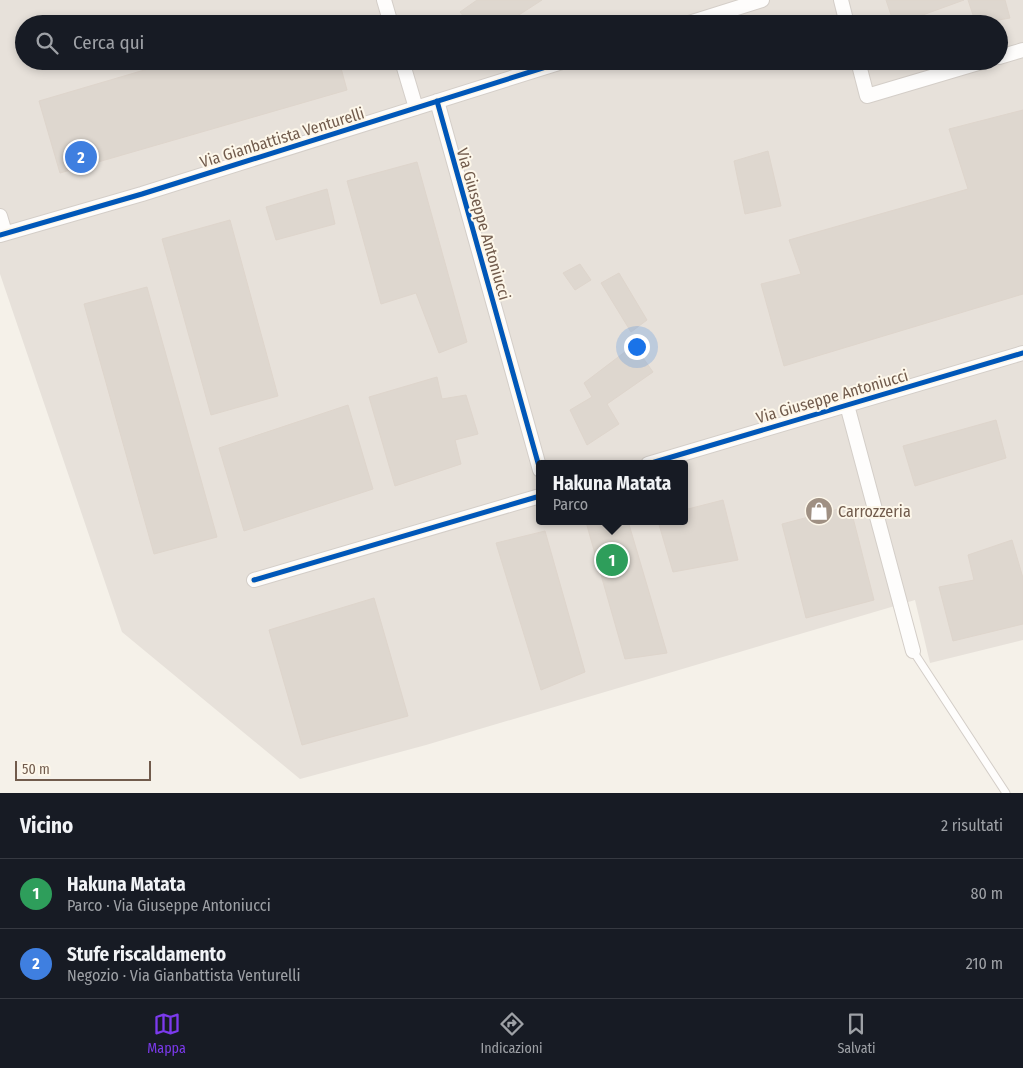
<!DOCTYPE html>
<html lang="it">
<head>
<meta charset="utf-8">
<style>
	body { margin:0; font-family:"Fira Sans Condensed",sans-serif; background:#242831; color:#f1f3f6 }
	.scale { position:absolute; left:15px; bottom:12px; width:136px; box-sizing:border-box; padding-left:5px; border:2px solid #715b4c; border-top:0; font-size:14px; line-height:18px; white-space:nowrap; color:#715b4c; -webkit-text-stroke:4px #fdf7ea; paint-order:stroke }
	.you { position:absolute; left:636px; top:346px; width:18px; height:18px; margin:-12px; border:4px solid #fff; border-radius:50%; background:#1a73e8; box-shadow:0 0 0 8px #1a73e833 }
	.badge { display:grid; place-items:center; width:32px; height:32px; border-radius:50%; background:#7c3aed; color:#fff; font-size:16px; font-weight:700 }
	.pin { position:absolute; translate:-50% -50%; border:2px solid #fff; box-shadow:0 1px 5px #0006 }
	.popup { position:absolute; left:536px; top:460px; width:152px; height:65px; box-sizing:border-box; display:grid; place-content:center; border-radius:5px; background:#171b24; filter:drop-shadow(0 1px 4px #0005); font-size:16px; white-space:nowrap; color:#9ea1a6 }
	.popup b { font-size:19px; color:#f1f3f6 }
	.popup::after { content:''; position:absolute; left:50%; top:100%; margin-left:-10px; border:10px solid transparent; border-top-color:#171b24 }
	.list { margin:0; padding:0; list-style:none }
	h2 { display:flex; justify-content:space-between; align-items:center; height:65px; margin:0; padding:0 20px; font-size:21px }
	h2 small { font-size:16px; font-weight:400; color:#9ea1a6 }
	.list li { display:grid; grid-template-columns:32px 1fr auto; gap:15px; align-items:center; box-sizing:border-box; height:70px; padding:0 20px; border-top:1px solid #363941 }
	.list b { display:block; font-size:19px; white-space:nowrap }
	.list p { margin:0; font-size:16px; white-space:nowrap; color:#9ea1a6 }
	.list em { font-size:16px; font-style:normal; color:#9ea1a6 }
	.icon { flex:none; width:28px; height:28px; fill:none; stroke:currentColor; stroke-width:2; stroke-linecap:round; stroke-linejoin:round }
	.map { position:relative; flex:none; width:1023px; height:793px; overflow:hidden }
	.search { position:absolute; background:#171b24; box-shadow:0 2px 8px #0003; left:15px; right:15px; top:15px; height:55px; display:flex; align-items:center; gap:12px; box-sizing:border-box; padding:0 18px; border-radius:28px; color:#9ea1a6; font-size:19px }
	.sheet { height:205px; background:#171b24 }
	nav { display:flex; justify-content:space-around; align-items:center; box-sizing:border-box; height:70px; border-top:1px solid #363941; background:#171b24; font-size:14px; color:#9ea1a6 }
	nav a { display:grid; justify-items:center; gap:2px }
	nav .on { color:#7c3aed }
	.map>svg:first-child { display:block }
	.industrial { fill:#e7e1da; fill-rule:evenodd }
	.building { fill:#ded7cf; stroke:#ded5cc }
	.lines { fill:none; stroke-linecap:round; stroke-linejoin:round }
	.service-casing { stroke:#d4cec8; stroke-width:9 }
	.minor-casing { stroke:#d4cec8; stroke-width:16 }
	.service { stroke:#fefdfc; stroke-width:7 }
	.minor { stroke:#fefdfc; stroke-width:14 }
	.cycleway-casing { stroke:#fdf7ea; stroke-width:8 }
	.cycleway { stroke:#0057b8; stroke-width:5 }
	.labels { text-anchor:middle; stroke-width:4; stroke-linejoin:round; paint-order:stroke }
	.street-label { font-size:16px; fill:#715b4c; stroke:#fdf7ea }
	.poi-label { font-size:16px; fill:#715b4c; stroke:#fdf7ea; text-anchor:start }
</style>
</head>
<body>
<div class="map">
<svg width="1023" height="793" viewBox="0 0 1023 793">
	<rect width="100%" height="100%" fill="#f5f1e9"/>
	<path class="industrial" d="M 0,0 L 1023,0 L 1023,640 L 930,663 L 915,600 L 426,745 L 300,779 L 122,632 L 0,274 ZM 24,24 L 999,24 L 999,61 L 24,61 ZM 540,464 L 684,464 L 684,521 L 540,521 Z"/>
	<path class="building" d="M 477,0 L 542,0 L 505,24 L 470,24 L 460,12 Z
		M 886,0 L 964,0 L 898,24 L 894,24 Z
		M 968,0 L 1005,0 L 1010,18 L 976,24 Z
		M 326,17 L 328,24 L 304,24 Z
		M 175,61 L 339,61 L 347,90 L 60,173 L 39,101 Z
		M 1023,110 L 1023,294 L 784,366 L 761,284 L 801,274 L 789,240 L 968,189 L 949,129 Z
		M 768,151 L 781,206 L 745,214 L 734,161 Z
		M 417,162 L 467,342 L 439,353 L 416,293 L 381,304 L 347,181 Z
		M 327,189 L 335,224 L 276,240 L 266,207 Z
		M 230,220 L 278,396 L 211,415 L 162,239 Z
		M 580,264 L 591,280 L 575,290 L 563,273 Z
		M 619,273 L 647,320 L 631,332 L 601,283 Z
		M 147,287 L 217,537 L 154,554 L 84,304 Z
		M 634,345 L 653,372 L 607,404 L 619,424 L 587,445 L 570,410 L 592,397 L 584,383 Z
		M 437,377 L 442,399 L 466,395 L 478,434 L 455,440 L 461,464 L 395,486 L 369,397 Z
		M 348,405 L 373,489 L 244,531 L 219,448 Z
		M 996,420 L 1006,458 L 915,486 L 903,446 Z
		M 723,500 L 738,560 L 673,572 L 658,521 L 684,521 L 684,510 Z
		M 850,506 L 874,600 L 806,618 L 782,524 Z
		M 628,521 L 667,653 L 625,659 L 586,522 Z
		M 545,531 L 585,672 L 541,690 L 496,543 Z
		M 1012,540 L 1023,578 L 1023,624 L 953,641 L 939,587 L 974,580 L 968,555 Z
		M 374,598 L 408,716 L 302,745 L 269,630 Z"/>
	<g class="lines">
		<g class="service-casing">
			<path id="service" d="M 913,651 L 1006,793"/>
		</g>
		<g class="minor-casing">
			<path id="minor" d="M 384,0 L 391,24
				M 841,0 L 847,24
				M 686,24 L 762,0
				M 999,57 L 1023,50
				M 402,61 L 416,108
				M 858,61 L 867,96 L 985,61
				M 437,101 L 540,470
				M 0,216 L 5,233
				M 0,235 L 142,194 L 565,61
				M 847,405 L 913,651
				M 648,464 L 1023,353
				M 254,580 L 540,496"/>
		</g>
		<use href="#service" class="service"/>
		<use href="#minor" class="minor"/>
		<g class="cycleway-casing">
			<path id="cycleway" d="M 437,101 L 540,470
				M 0,235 L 142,194 L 565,61
				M 648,464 L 1023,353
				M 254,580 L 540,496"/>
		</g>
		<use href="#cycleway" class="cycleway"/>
	</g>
	<defs>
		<g id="shop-disc" transform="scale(1.4375)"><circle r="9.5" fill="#9f9083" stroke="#fdf7ea"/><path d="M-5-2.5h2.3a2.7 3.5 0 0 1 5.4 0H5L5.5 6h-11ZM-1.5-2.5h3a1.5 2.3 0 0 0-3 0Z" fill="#fff"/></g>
	</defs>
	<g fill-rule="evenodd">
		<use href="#shop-disc" x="819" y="511"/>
	</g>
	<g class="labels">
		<g class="street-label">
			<text transform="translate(282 137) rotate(-17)" y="6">Via Gianbattista Venturelli</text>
			<text transform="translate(484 224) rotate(74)" y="6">Via Giuseppe Antoniucci</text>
			<text transform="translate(832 396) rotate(-16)" y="6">Via Giuseppe Antoniucci</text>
		</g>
		<g class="poi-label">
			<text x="838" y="517">Carrozzeria</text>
		</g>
	</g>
</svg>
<div class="scale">50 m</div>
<div class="you"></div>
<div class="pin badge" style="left:612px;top:560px;background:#2e9e5b">1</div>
<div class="popup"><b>Hakuna Matata</b>Parco</div>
<div class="pin badge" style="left:81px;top:157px;background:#3f7fe0">2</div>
<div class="search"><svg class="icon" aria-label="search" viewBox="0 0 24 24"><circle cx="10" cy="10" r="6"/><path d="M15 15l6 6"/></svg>Cerca qui</div>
</div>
<section class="sheet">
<h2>Vicino<small>2 risultati</small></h2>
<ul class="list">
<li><span class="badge" style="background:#2e9e5b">1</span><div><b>Hakuna Matata</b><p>Parco · Via Giuseppe Antoniucci</p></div><em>80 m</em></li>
<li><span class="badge" style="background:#3f7fe0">2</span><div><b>Stufe riscaldamento</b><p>Negozio · Via Gianbattista Venturelli</p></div><em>210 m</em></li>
</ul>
</section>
<nav>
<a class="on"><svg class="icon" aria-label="map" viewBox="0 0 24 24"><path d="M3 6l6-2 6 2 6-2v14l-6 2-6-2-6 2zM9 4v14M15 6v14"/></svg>Mappa</a>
<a><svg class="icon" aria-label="directions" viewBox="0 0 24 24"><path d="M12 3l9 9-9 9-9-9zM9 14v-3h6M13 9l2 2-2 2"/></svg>Indicazioni</a>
<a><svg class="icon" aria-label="saved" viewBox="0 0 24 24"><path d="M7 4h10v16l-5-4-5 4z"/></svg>Salvati</a>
</nav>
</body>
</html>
